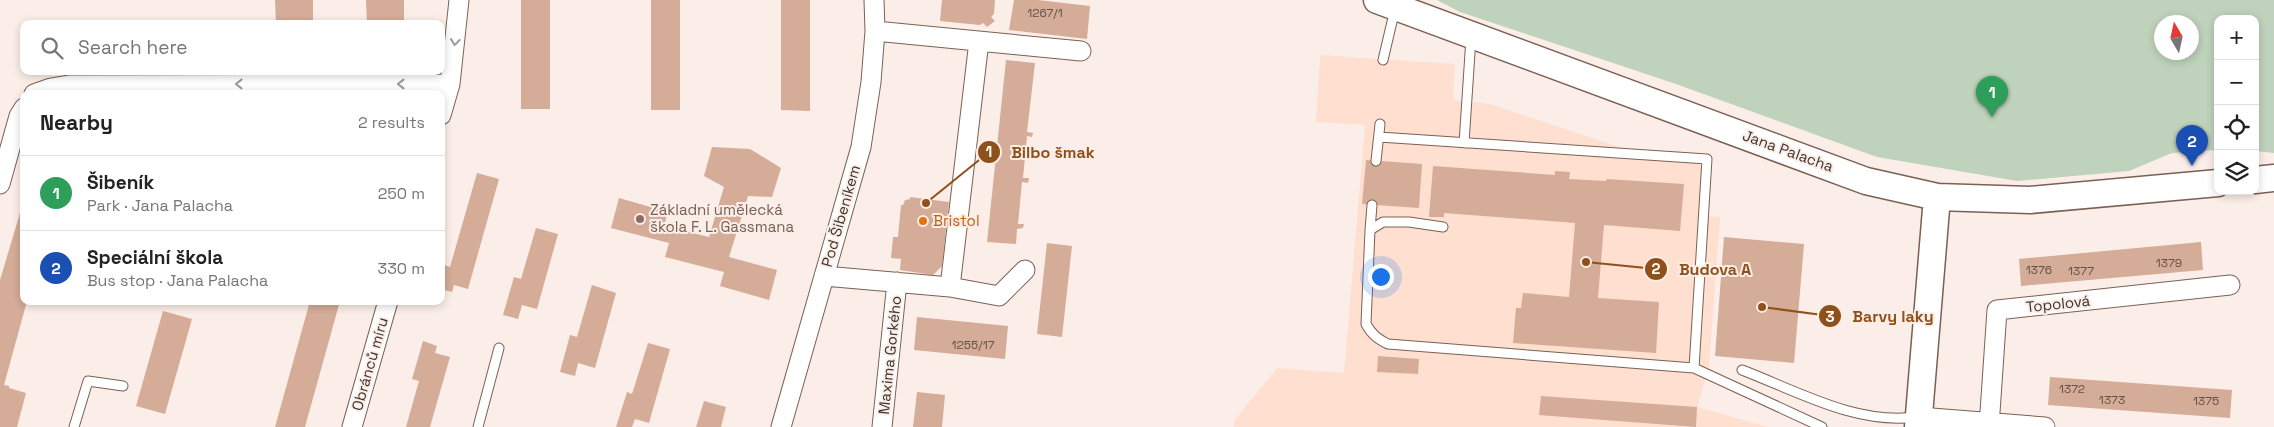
<!DOCTYPE html>
<html lang="en">
<head>
<meta charset="utf-8">
<style>
	body { margin:0; font-family:"Space Grotesk",sans-serif; background:#f2f2f2; color:#222 }
	.controls { position:absolute; right:15px; top:15px; display:grid; overflow:hidden; border-radius:10px; box-shadow:0 2px 8px #0003 }
	.controls button { width:45px; height:45px; display:grid; place-items:center; padding:0; border:0; border-bottom:1px solid #e0e0e0; background:#fff; color:#222; font:25px sans-serif }
	.compass { position:absolute; left:2154px; top:15px; width:45px; height:45px; border-radius:50%; background:#fff; box-shadow:0 2px 8px #0003; rotate:351deg }
	.you { position:absolute; left:1380px; top:276px; width:18px; height:18px; margin:-12px; border:4px solid #fff; border-radius:50%; background:#1a73e8; box-shadow:0 0 0 8px #1a73e833 }
	.badge { display:grid; place-items:center; width:32px; height:32px; border-radius:50%; background:#90501a; color:#fff; font-size:16px; font-weight:700 }
	.pin { position:absolute; translate:-50% -41px; filter:drop-shadow(0 1px 2px #0008) }
	.pin::after { content:''; position:absolute; top:26px; width:18px; height:15px; background:inherit; clip-path:polygon(0 0,100% 0,50% 100%) }
	.list { margin:0; padding:0; list-style:none }
	h2 { display:flex; justify-content:space-between; align-items:center; height:65px; margin:0; padding:0 20px; font-size:21px }
	h2 small { font-size:16px; font-weight:400; color:#767676 }
	.list li { display:grid; grid-template-columns:32px 1fr auto; gap:15px; align-items:center; box-sizing:border-box; height:75px; padding:0 20px; border-top:1px solid #e0e0e0 }
	.list b { display:block; font-size:19px; white-space:nowrap }
	.list p { margin:0; font-size:16px; white-space:nowrap; color:#767676 }
	.list em { font-size:16px; font-style:normal; color:#767676 }
	.icon { flex:none; width:28px; height:28px; fill:none; stroke:currentColor; stroke-width:2; stroke-linecap:round; stroke-linejoin:round }
	.map { position:relative; flex:none; width:2274px; height:427px; overflow:hidden }
	.search { position:absolute; background:#fff; box-shadow:0 2px 8px #0003; left:20px; top:20px; width:425px; height:55px; display:flex; align-items:center; gap:12px; box-sizing:border-box; padding:0 18px; border-radius:10px; color:#767676; font-size:19px }
	.panel { position:absolute; background:#fff; box-shadow:0 2px 8px #0003; left:20px; top:90px; width:425px; height:215px; border-radius:10px }
	.map>svg:first-child { display:block }
	.built { fill:#fedfd0 }
	.green { fill:#bfd2bb; fill-rule:evenodd }
	.building { fill:#d5ac98 }
	.lines { fill:none; stroke-linecap:round; stroke-linejoin:round }
	.lane-casing { stroke:#7b6053; stroke-width:11 }
	.street-casing { stroke:#7b6053; stroke-width:21 }
	.secondary-casing { stroke:#7b6053; stroke-width:29 }
	.lane { stroke:#fff; stroke-width:9 }
	.street { stroke:#fff; stroke-width:19 }
	.secondary { stroke:#fff; stroke-width:26 }
	.oneway { stroke:#9e9896 }
	.education-dot { fill:#8d6e63; stroke:#fbeee8; stroke-width:2 }
	.food-dot { fill:#e8710a; stroke:#fbeee8; stroke-width:2 }
	.labels { text-anchor:middle; stroke-width:4; stroke-linejoin:round; paint-order:stroke }
	.number-label { font-size:12px; fill:#645047 }
	.street-label { font-size:15px; fill:#3e322c; stroke:#fbeee8 }
	.education-label { font-size:15px; fill:#785e54; stroke:#fbeee8; text-anchor:start }
	.food-label { font-size:15px; fill:#c56008; stroke:#fbeee8; text-anchor:start }
	.leader { fill:none; stroke:#90501a; stroke-width:2 }
	.callout-dot { fill:#90501a; stroke:#fbeee8; stroke-width:2 }
	.mark-label { font-size:15px; text-anchor:middle; font-weight:bold; fill:#fff }
	.callout-label { font-size:16px; text-anchor:middle; font-weight:bold; fill:#90501a; stroke:#fbeee8; stroke-width:4; stroke-linejoin:round; paint-order:stroke }
</style>
</head>
<body>
<div class="map">
<svg width="2274" height="427" viewBox="0 0 2274 427">
	<rect width="100%" height="100%" fill="#fbeee8"/>
	<path class="built" d="M 1320,55 L 1455,64 L 1453,100 L 1490,104 L 1616,146 L 1699,164 L 1704,170 L 1701,215 L 1720,217 L 1709,368 L 1697,407 L 1768,427 L 1234,427 L 1234,421 L 1277,368 L 1344,373 L 1365,125 L 1316,122 Z"/>
	<path class="green" d="M 1437,0 L 2274,0 L 2274,153 L 2255,151 L 2255,19 L 2218,19 L 2218,150 L 2172,153 L 2129,171 L 2017,181 L 1877,157 L 1676,84 L 1460,12 ZM 2162,22 L 2192,22 L 2192,52 L 2162,52 Z"/>
	<path class="building" d="M 275,0 L 313,0 L 313,24 L 276,24 Z
		M 366,0 L 404,0 L 404,24 L 367,24 Z
		M 521,0 L 550,0 L 550,109 L 521,109 Z
		M 651,0 L 680,0 L 680,110 L 651,110 Z
		M 781,0 L 810,0 L 810,111 L 781,110 Z
		M 942,0 L 995,0 L 994,14 L 991,17 L 995,21 L 987,27 L 983,23 L 980,25 L 940,21 Z
		M 1014,0 L 1038,0 L 1090,6 L 1087,39 L 1009,30 Z
		M 1006,60 L 1035,63 L 1027,132 L 1033,133 L 1032,137 L 1027,136 L 1023,178 L 1029,178 L 1028,183 L 1022,182 L 1018,224 L 1024,224 L 1023,228 L 1017,229 L 1016,244 L 987,242 Z
		M 712,147 L 750,149 L 781,168 L 772,197 L 748,196 L 729,257 L 777,270 L 769,300 L 720,286 L 724,272 L 665,257 L 669,243 L 611,228 L 619,198 L 668,212 L 664,226 L 709,237 L 724,187 L 704,176 Z
		M 1366,160 L 1422,164 L 1419,208 L 1362,204 Z
		M 1433,166 L 1555,175 L 1555,171 L 1570,172 L 1569,179 L 1606,181 L 1607,179 L 1684,184 L 1680,231 L 1604,225 L 1598,298 L 1659,302 L 1656,353 L 1513,343 L 1516,308 L 1521,308 L 1523,293 L 1569,297 L 1575,223 L 1444,213 L 1444,217 L 1429,217 Z
		M 477,173 L 499,179 L 468,289 L 454,285 L 452,292 L 441,289 L 441,274 L 444,265 L 450,267 Z
		M 910,197 L 949,202 L 942,266 L 933,275 L 900,270 L 901,259 L 891,258 L 893,237 L 898,237 L 901,205 L 903,205 L 905,200 L 910,199 Z
		M 23,203 L 24,301 L 27,301 L 4,385 L 9,386 L 9,388 L 26,393 L 17,427 L 0,427 L 0,280 Z
		M 536,228 L 558,234 L 537,309 L 522,305 L 518,319 L 503,315 L 514,277 L 521,279 Z
		M 1724,237 L 1804,244 L 1794,363 L 1715,356 Z
		M 2201,242 L 2203,270 L 2021,286 L 2019,259 Z
		M 1047,243 L 1072,246 L 1062,337 L 1037,334 Z
		M 592,285 L 616,293 L 595,368 L 578,363 L 575,376 L 560,372 L 570,335 L 577,337 Z
		M 310,301 L 340,301 L 305,427 L 275,427 Z
		M 163,311 L 192,319 L 165,414 L 136,406 Z
		M 917,317 L 1008,326 L 1005,359 L 914,350 Z
		M 423,341 L 437,346 L 435,353 L 450,357 L 430,427 L 406,427 L 419,381 L 412,379 Z
		M 648,343 L 670,349 L 649,423 L 635,419 L 632,427 L 616,427 L 627,392 L 632,394 Z
		M 1378,356 L 1419,359 L 1418,374 L 1377,372 Z
		M 2050,377 L 2232,390 L 2230,418 L 2048,405 Z
		M 917,392 L 945,395 L 942,427 L 913,427 Z
		M 1541,396 L 1697,407 L 1696,427 L 1539,415 Z
		M 704,401 L 726,407 L 721,427 L 696,427 Z"/>
	<g class="lines">
		<g class="lane-casing">
			<path id="lane" d="M 1383,60 L 1395,9
				M 1379,137 L 1707,159 L 1694,368
				M 1464,143 L 1471,38
				M 1376,161 L 1380,124
				M 1443,227 L 1409,222 L 1383,222 L 1370,230 L 1366,324 C 1372,335 1378,339 1388,344 L 1694,368 L 1822,427
				M 1370,230 L 1372,205
				M 1742,370 C 1797,391 1856,425 1916,417
				M 74,427 L 88,381 L 123,386
				M 478,427 L 499,348"/>
		</g>
		<g class="street-casing">
			<path id="street" d="M 875,31 L 1081,51
				M 34,94 L 51,88 L 69,85 L 450,84
				M 441,115 L 450,84 L 459,0
				M 0,184 L 19,116 L 24,108
				M 824,276 L 950,287 L 999,296 L 1025,270
				M 950,287 L 979,41
				M 1919,417 L 2045,427
				M 352,427 L 388,301
				M 781,427 L 861,147 L 871,82 L 875,31 L 874,0
				M 882,427 L 897,282
				M 1989,427 L 1997,310 L 2230,285"/>
		</g>
		<g class="secondary-casing">
			<path id="secondary" d="M 1377,0 L 1866,181 L 1937,197 L 2030,200 L 2218,183
				M 2255,180 L 2274,178
				M 1918,427 L 1937,197"/>
		</g>
		<use href="#lane" class="lane"/>
		<use href="#street" class="street"/>
		<use href="#secondary" class="secondary"/>
	</g>
	<defs><path id="oneway-chevron" d="M-2-3.5L2.5 0L-2 3.5" fill="none" stroke-width="1.6" stroke-linecap="round" stroke-linejoin="round" transform="scale(1.25)"/></defs>
	<g class="oneway">
		<use href="#oneway-chevron" transform="translate(455 42) rotate(97)"/>
		<use href="#oneway-chevron" transform="translate(239 84) rotate(180)"/>
		<use href="#oneway-chevron" transform="translate(401 84) rotate(180)"/>
	</g>
	<circle class="education-dot" cx="640" cy="219" r="5"/>
	<circle class="food-dot" cx="923" cy="221" r="5"/>
	<g class="labels">
		<g class="number-label">
			<text x="1045" y="17">1267/1</text>
			<text x="2169" y="267">1379</text>
			<text x="2039" y="274">1376</text>
			<text x="2081" y="275">1377</text>
			<text x="973" y="349">1255/17</text>
			<text x="2072" y="393">1372</text>
			<text x="2112" y="404">1373</text>
			<text x="2206" y="405">1375</text>
		</g>
		<g class="street-label">
			<text transform="translate(1788 151) rotate(20)" y="5">Jana Palacha</text>
			<text transform="translate(841 216) rotate(-74)" y="5">Pod Šibeníkem</text>
			<text transform="translate(2058 304) rotate(-6)" y="5">Topolová</text>
			<text transform="translate(890 355) rotate(-84)" y="5">Maxima Gorkého</text>
			<text transform="translate(370 364) rotate(-74)" y="5">Obránců míru</text>
		</g>
		<g class="education-label">
			<text x="650" y="215">Základní umělecká<tspan x="650" dy="17">škola F. L. Gassmana</tspan></text>
		</g>
		<g class="food-label">
			<text x="933" y="226">Bristol</text>
		</g>
	</g>
	<path class="leader" d="M926 203L989 152M1586 262L1656 269M1762 307L1830 316"/>
	<g class="callout-dot">
		<circle cx="926" cy="203" r="5"/>
		<circle cx="1586" cy="262" r="5"/>
		<circle cx="1762" cy="307" r="5"/>
		<circle cx="989" cy="152" r="12"/>
		<circle cx="1656" cy="269" r="12"/>
		<circle cx="1830" cy="316" r="12"/>
	</g>
	<g class="mark-label">
		<text x="989" y="157">1</text>
		<text x="1656" y="274">2</text>
		<text x="1830" y="322">3</text>
	</g>
	<g class="callout-label">
		<text x="1053" y="158">Bilbo šmak</text>
		<text x="1715" y="275">Budova A</text>
		<text x="1893" y="322">Barvy laky</text>
	</g>
</svg>
<div class="controls">
<button>+</button>
<button>−</button>
<button><svg class="icon" aria-label="locate" viewBox="0 0 24 24"><circle cx="12" cy="12" r="6"/><path d="M12 2v4M12 18v4M2 12h4M18 12h4"/></svg></button>
<button><svg class="icon" aria-label="layers" viewBox="0 0 24 24"><path d="M12 4l9 5-9 5-9-5zM3 14l9 5 9-5"/></svg></button>
</div>
<svg class="compass" viewBox="-18 -18 36 36"><path d="M0-13l5 13h-10z" fill="#e53935"/><path d="M0 13l5-13h-10z" fill="#767676"/></svg>
<div class="you"></div>
<div class="pin badge" style="left:1992px;top:117px;background:#2e9e5b">1</div>
<div class="pin badge" style="left:2192px;top:166px;background:#1a4fb4">2</div>
<div class="search"><svg class="icon" aria-label="search" viewBox="0 0 24 24"><circle cx="10" cy="10" r="6"/><path d="M15 15l6 6"/></svg>Search here</div>
<section class="panel">
<h2>Nearby<small>2 results</small></h2>
<ul class="list">
<li><span class="badge" style="background:#2e9e5b">1</span><div><b>Šibeník</b><p>Park · Jana Palacha</p></div><em>250 m</em></li>
<li><span class="badge" style="background:#1a4fb4">2</span><div><b>Speciální škola</b><p>Bus stop · Jana Palacha</p></div><em>330 m</em></li>
</ul>
</section>
</div>
</body>
</html>
